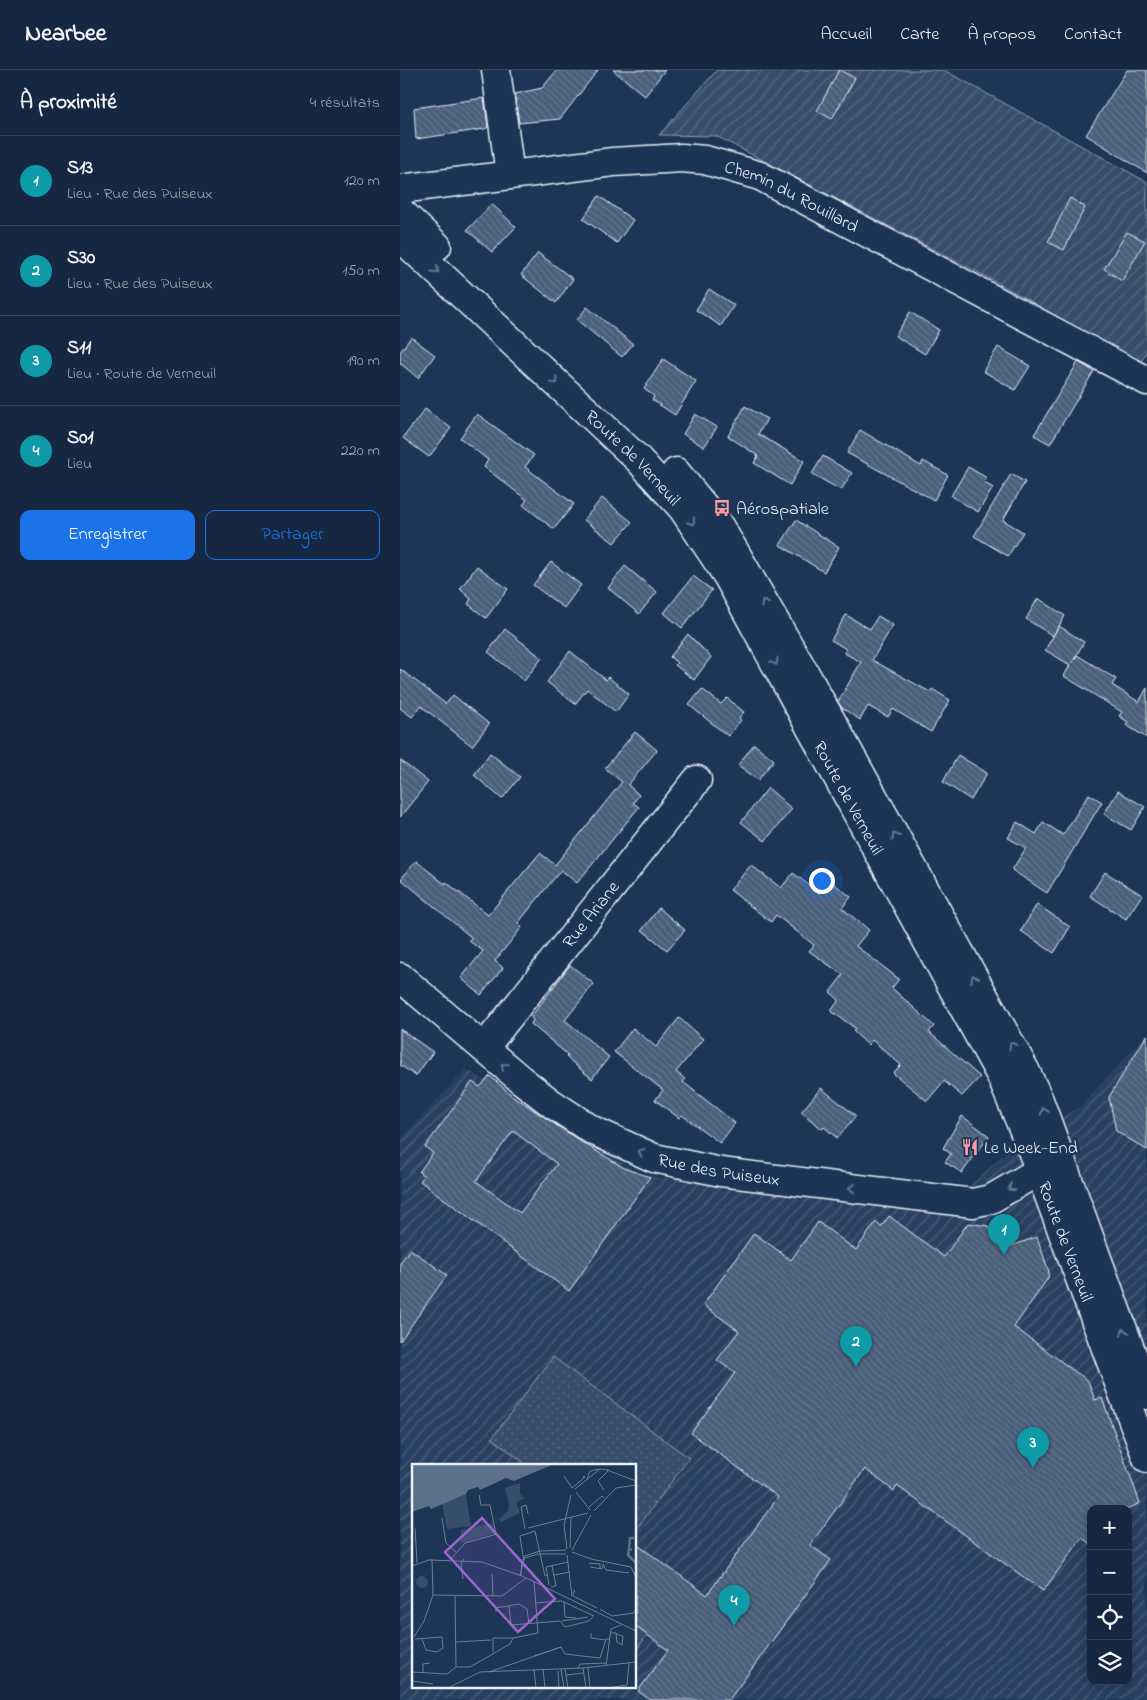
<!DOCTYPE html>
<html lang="fr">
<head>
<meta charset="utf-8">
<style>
	body { margin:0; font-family:"Indie Flower",sans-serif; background:#1f3048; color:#f1f3f6 }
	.controls { position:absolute; right:15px; bottom:15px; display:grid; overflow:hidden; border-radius:10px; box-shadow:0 2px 8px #0003 }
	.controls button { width:45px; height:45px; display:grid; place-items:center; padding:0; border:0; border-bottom:1px solid #35445a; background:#162841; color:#f1f3f6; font:25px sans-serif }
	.you { position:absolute; left:421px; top:810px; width:18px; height:18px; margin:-12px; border:4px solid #fff; border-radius:50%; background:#1a73e8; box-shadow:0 0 0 8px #1a73e833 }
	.badge { display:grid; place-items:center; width:32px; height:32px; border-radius:50%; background:#1a73e8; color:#fff; font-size:16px; font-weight:700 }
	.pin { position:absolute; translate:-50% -41px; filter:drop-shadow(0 1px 2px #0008) }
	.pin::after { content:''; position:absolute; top:26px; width:18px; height:15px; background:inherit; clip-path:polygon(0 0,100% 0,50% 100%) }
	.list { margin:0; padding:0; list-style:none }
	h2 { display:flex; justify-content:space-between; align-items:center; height:65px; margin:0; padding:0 20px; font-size:21px }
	h2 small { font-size:16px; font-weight:400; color:#9ea6b1 }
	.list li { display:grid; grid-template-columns:32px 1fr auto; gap:15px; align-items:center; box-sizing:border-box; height:90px; padding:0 20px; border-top:1px solid #35445a }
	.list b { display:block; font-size:19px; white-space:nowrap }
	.list p { margin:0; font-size:16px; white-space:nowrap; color:#9ea6b1 }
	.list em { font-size:16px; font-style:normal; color:#9ea6b1 }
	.actions { display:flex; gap:10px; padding:15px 20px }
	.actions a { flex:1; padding:11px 0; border:1px solid #1a73e8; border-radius:10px; text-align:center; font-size:18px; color:#1a73e8 }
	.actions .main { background:#1a73e8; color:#fff }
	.icon { flex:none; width:28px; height:28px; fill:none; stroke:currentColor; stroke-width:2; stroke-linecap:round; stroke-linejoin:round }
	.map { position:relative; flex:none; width:747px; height:1630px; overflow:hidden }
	header { display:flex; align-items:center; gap:30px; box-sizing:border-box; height:70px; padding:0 25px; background:#162841; border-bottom:1px solid #35445a }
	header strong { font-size:24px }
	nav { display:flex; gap:28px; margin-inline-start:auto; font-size:18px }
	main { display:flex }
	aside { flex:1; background:#162841 }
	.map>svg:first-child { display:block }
	.industrial { fill:url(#industrial-furrows); fill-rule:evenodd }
	.grass { fill:url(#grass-dots); stroke:#909fb2 }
	.garden { fill:url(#garden-furrows); stroke:#909fb2 }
	.building { fill:url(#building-back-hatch); stroke:#e8f1f8; fill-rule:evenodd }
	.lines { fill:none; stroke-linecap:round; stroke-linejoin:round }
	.minor-casing { stroke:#e8f1f8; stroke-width:31 }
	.major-casing { stroke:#e8f1f8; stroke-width:31 }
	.minor { stroke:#1d3557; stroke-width:28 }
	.major { stroke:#1d3557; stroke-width:28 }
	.oneway { stroke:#64778f }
	.labels { text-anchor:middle; stroke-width:5; stroke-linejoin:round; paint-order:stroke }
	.street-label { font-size:18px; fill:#e8f1f8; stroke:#1d3557 }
	.poi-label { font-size:18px; fill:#e8f1f8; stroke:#1d3557; text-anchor:start }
	.inset-river { fill:none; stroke:#5d7089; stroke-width:2.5 }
	.inset-road { fill:none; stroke:#6e8097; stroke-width:1 }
	.view { fill:#9c67d0; fill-opacity:0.15; stroke:#9c67d0; stroke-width:2.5 }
	.inset-edge { fill:none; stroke:#e8f1f8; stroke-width:2.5 }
</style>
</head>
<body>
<header>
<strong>Nearbee</strong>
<nav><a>Accueil</a><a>Carte</a><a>À propos</a><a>Contact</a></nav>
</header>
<main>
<aside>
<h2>À proximité<small>4 résultats</small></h2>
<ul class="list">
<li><span class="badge" style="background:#0f9aa8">1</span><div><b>S13</b><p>Lieu · Rue des Puiseux</p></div><em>120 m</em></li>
<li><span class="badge" style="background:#0f9aa8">2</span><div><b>S30</b><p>Lieu · Rue des Puiseux</p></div><em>150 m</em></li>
<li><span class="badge" style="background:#0f9aa8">3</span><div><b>S11</b><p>Lieu · Route de Verneuil</p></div><em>190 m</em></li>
<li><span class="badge" style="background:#0f9aa8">4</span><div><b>S01</b><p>Lieu</p></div><em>220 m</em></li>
</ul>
<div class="actions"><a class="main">Enregistrer</a><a>Partager</a></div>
</aside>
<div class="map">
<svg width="747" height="1630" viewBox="0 0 747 1630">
	<defs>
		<pattern id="industrial-furrows" width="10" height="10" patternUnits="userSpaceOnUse" patternTransform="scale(1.25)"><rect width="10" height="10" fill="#2a4162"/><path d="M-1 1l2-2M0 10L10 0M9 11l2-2" fill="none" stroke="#495d79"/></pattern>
		<pattern id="grass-dots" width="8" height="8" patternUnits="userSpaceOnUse" patternTransform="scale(1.25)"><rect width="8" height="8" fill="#374d6c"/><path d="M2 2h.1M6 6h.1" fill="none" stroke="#546782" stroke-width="1.8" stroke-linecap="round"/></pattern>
		<pattern id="garden-furrows" width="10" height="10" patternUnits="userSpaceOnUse" patternTransform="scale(1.25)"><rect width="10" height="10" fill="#374d6c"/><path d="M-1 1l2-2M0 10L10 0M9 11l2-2" fill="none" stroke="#546782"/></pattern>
		<pattern id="building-back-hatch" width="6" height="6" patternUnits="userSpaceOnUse" patternTransform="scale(1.25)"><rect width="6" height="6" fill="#495e7a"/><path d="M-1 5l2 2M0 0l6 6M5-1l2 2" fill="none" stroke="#63768e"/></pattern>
	</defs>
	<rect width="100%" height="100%" fill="#1d3557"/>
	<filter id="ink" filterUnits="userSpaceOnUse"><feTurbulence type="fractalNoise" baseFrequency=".02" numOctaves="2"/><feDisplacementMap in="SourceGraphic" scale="10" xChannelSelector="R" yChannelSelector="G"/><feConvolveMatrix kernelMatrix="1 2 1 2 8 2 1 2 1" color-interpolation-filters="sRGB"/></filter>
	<g filter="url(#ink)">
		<path class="industrial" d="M 747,965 L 747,1630 L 0,1630 L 0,1070 L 66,999 L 244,1106 L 555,1130 L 616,1073 L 679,1037 ZM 14,1395 L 235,1395 L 235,1616 L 14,1616 ZM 691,1439 L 728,1439 L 728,1611 L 691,1611 Z"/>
		<path class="grass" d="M 153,1287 L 289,1388 L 235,1461 L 235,1395 L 127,1395 L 92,1368 Z
			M 235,1556 L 247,1565 L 235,1582 Z"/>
		<path class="garden" d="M 317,0 L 544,0 L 747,112 L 747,281 L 740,293 L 598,213 L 316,66 L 259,65 Z"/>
		<path class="building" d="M 157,0 L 198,0 L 160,49 L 119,53 L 115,24 L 142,18 Z
			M 213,0 L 265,0 L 245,26 Z
			M 439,0 L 455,8 L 432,49 L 417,41 Z
			M 727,0 L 747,0 L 747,103 L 686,65 Z
			M 84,28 L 88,57 L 85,59 L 16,69 L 14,38 Z
			M 199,126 L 233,150 L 217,173 L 183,149 Z
			M 670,128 L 685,137 L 664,180 L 648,172 Z
			M 92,134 L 116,157 L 92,182 L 67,160 Z
			M 727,162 L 745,171 L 722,211 L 704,199 Z
			M 138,183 L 173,209 L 156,233 L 121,205 Z
			M 309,219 L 334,235 L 321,256 L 296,240 Z
			M 187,237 L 233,274 L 222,287 L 177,250 Z
			M 510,242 L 539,260 L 525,284 L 495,266 Z
			M 11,267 L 35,285 L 18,308 L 0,293 L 0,282 Z
			M 598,277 L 630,296 L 615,320 L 583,301 Z
			M 263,289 L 296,311 L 275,345 L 252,330 L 254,326 L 244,319 Z
			M 678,292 L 694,301 L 650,374 L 634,365 Z
			M 345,336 L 367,349 L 358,364 L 404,391 L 390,415 L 354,393 L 358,386 L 328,366 Z
			M 25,339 L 51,358 L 29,387 L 3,368 Z
			M 77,344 L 134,385 L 125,397 L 174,434 L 154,459 L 123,435 L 127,430 L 84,397 L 88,390 L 60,368 Z
			M 295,344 L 317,357 L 304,377 L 283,364 Z
			M 460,360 L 521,396 L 523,391 L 548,405 L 534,430 L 447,383 Z
			M 423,386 L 452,403 L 441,420 L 412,404 Z
			M 568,397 L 587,408 L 584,412 L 593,418 L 578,442 L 551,426 Z
			M 611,404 L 625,412 L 603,450 L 623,462 L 608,486 L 574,466 Z
			M 202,428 L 232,452 L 214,473 L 184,450 Z
			M 396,450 L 439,477 L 424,502 L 380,475 Z
			M 151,492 L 181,515 L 164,538 L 133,515 Z
			M 77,496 L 108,519 L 86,548 L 68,534 L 71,529 L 60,519 Z
			M 225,496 L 257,522 L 239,544 L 208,518 Z
			M 293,506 L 312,520 L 282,558 L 264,543 Z
			M 638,528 L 665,546 L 653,566 L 626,549 Z
			M 446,545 L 470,559 L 478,546 L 493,555 L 472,590 L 530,622 L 532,619 L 550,630 L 531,662 L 493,639 L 488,647 L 468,636 L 460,650 L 442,638 L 438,632 L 461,592 L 444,583 L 446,579 L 431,570 Z
			M 659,556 L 684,572 L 672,593 L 677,585 L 716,609 L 712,615 L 739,632 L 747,618 L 747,668 L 726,655 L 728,652 L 719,646 L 722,642 L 664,606 L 670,595 L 645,580 Z
			M 105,559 L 142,588 L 124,611 L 88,582 Z
			M 288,564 L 311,587 L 294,610 L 275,595 L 277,593 L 270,587 Z
			M 170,581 L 206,610 L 208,607 L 229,624 L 216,642 L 187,619 L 175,634 L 147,612 Z
			M 0,599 L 46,634 L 53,625 L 89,654 L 72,676 L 21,636 L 12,647 L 0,638 Z
			M 302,619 L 321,634 L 327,628 L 344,642 L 339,648 L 341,650 L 328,666 L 289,635 Z
			M 235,662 L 257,680 L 228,715 L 239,725 L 233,733 L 239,737 L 177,813 L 161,800 L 118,853 L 122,857 L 95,891 L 103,898 L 81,925 L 61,908 L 83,881 L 69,871 L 72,868 L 1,809 L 16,791 L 45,814 L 46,812 L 88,845 L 140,783 L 155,795 L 222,712 L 205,698 Z
			M 354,674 L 374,690 L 358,710 L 338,695 Z
			M 90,683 L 120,707 L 102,729 L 74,705 Z
			M 558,685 L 587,703 L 571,730 L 543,712 Z
			M 0,690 L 28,712 L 0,747 Z
			M 368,718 L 392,739 L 365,771 L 341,752 Z
			M 718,721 L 745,737 L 731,760 L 704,744 Z
			M 689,724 L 702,732 L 647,823 L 612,800 L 626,778 L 608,768 L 617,752 L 636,764 L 643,752 L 663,765 Z
			M 351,795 L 381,818 L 393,803 L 419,823 L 429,810 L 451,827 L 442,838 L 469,860 L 456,876 L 499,909 L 492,918 L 534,956 L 529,962 L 580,1007 L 562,1026 L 544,1011 L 527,1031 L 493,1003 L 501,995 L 472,970 L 468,975 L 453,961 L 455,958 L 431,941 L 439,930 L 430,922 L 443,905 L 409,881 L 414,875 L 376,845 L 371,852 L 330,820 Z
			M 705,802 L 742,825 L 726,849 L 690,826 Z
			M 637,834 L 670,857 L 654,883 L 621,861 Z
			M 259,838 L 285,860 L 267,880 L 242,860 Z
			M 170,895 L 194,914 L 165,950 L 209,987 L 192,1009 L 166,987 L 168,985 L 131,954 L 133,950 L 131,947 Z
			M 279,948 L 303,969 L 276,1002 L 285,1009 L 283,1012 L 335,1053 L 320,1073 L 282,1045 L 279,1048 L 255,1030 L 263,1020 L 214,982 L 233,958 L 256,977 Z
			M 0,959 L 33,982 L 16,1006 L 0,995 Z
			M 747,965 L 747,1080 L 716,1061 L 709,1027 Z
			M 90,1006 L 113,1026 L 183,1073 L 226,1099 L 250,1107 L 169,1221 L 20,1111 L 24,1106 L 19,1102 L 33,1083 L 25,1077 L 72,1012 L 80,1017 ZM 113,1061 L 157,1094 L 120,1143 L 76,1111 Z
			M 421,1018 L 456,1046 L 437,1068 L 424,1057 L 422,1059 L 401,1042 Z
			M 562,1046 L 589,1066 L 562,1103 L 545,1092 L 551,1084 L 543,1078 Z
			M 489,1146 L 544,1187 L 568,1153 L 588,1156 L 608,1177 L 637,1167 L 649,1202 L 648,1208 L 614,1257 L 688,1311 L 695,1330 L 702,1328 L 740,1433 L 728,1439 L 691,1439 L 691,1474 L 682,1468 L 643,1521 L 497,1416 L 494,1421 L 465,1399 L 410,1475 L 431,1490 L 329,1630 L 250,1630 L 238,1621 L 268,1580 L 235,1556 L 235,1473 L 307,1525 L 378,1427 L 291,1363 L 335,1303 L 317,1290 L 339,1261 L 303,1235 L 354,1163 L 391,1190 L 418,1152 L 456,1180 L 476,1152 L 481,1157 Z
			M 10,1179 L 47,1205 L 0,1271 L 0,1193 Z"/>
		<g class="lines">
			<g class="minor-casing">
				<g id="minor">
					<path d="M 96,0 L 110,105"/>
					<path id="s1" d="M 0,119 L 213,92 L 282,88 L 305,90 L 360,106 L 747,311"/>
					<path id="s2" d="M 0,907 L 120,1009 L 151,1033 L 192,1060 L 254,1088 L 321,1102 L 573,1133 L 591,1129 L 637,1102 L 651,1107 L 659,1114"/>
					<path id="s3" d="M 84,978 L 297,710"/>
				</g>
			</g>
			<g class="major-casing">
				<g id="major">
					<path d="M 0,141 L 37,176"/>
					<path id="s4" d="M 0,167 L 239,390 L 283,439 L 328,507 L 601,1006 L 630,1075 L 747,1388"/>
					<path d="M 276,402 L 316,451 L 335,482 L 407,607 L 625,1000 L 639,1030 L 747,1325"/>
				</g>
			</g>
			<use href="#minor" class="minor"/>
			<use href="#major" class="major"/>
		</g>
		<defs><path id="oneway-chevron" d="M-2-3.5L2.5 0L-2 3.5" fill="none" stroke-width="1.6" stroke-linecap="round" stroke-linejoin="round" transform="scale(1.25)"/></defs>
		<g class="oneway">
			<use href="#oneway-chevron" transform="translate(36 200) rotate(43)"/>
			<use href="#oneway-chevron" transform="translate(155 311) rotate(43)"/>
			<use href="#oneway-chevron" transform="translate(292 452) rotate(55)"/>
			<use href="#oneway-chevron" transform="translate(364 533) rotate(-120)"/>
			<use href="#oneway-chevron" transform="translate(375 592) rotate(61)"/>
			<use href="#oneway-chevron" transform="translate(495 766) rotate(-119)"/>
			<use href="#oneway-chevron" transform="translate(574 908) rotate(-119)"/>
			<use href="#oneway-chevron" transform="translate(612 975) rotate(-120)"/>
			<use href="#oneway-chevron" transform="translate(104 996) rotate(-139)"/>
			<use href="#oneway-chevron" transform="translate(644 1041) rotate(-110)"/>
			<use href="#oneway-chevron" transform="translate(241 1082) rotate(-157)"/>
			<use href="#oneway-chevron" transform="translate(452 1118) rotate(-173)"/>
			<use href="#oneway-chevron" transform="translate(611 1118) rotate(149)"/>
			<use href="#oneway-chevron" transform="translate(724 1262) rotate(-110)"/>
		</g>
	</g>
	<defs>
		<g id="bus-bare" transform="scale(1.35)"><path d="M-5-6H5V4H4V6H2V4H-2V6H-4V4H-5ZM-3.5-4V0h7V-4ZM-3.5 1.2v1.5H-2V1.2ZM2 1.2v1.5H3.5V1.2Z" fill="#ff9aa2" stroke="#1d3557" stroke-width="2.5" paint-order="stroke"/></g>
		<g id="restaurant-bare" transform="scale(1.35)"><path d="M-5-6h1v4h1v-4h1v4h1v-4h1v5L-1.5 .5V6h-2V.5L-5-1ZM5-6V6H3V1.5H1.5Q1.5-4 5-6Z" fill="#ff9aa2" stroke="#1d3557" stroke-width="2.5" paint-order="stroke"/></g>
	</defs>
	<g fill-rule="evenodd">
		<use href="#bus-bare" x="322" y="438"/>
		<use href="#restaurant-bare" x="570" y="1077"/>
	</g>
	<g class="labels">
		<g class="street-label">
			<text dy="6" stroke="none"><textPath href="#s1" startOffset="401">Chemin du Rouillard</textPath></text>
			<text dy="6" stroke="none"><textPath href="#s4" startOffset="321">Route de Verneuil</textPath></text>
			<text dy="6" stroke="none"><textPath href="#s4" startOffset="726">Route de Verneuil</textPath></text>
			<text dy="6" stroke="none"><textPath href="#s3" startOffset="171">Rue Ariane</textPath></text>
			<text dy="6" stroke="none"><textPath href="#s2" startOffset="380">Rue des Puiseux</textPath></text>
			<text dy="6" stroke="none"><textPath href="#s4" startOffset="1221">Route de Verneuil</textPath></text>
		</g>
		<g class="poi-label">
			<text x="336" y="444">Aérospatiale</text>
			<text x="584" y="1083">Le Week-End</text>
		</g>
	</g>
	<g transform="translate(12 1394)">
		<rect width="224" height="224" fill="#1d3557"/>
		<path d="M 108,19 L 108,30 L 113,34 L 104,38 L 108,49 L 89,58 L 87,55 L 96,47 L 97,41 L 93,24 ZM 54,30 L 59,62 L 35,65 L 30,40 Z" fill="#374d6c"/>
		<path d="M 81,59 L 83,69 L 49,79 L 49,66 Z" fill="#374d6c"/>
		<path d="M4 118a6 6 0 1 1 12 0a6 6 0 1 1-12 0Z" fill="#374d6c"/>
		<path d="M 0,0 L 142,0 L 102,17 L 94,14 L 68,26 L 66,23 L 56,26 L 54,30 L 19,45 L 17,42 L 0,48 Z" fill="#5d7089"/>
		<path class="inset-river" d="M 217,85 L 218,74 L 222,74M 220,86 L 217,85 L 216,91 L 224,99"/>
		<path class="inset-road" d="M 197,6 L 195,6 L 224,17M 152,12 L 160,24 L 173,13 L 172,12 L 171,14M 175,15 L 178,7 L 187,5M 163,25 L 188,5 L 195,6M 192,26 L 186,17 L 196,7M 164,28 L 178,46M 67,31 L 69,41 L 78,41 L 84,70M 177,43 L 190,32 L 192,34M 182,47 L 204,24 L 224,21M 30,54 L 34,79 L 44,88M 3,64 L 5,99M 116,64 L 176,49M 113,65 L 109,43 L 114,41 L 116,50M 158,84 L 159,53M 155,85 L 152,61 L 159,31M 160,86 L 179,51M 160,88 L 179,95 L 219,103 L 224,114M 155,91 L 160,132 L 163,127 L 161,126M 111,92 L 108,72 L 123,67 L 133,112 L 135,111M 111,92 L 112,96 L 113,92 L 128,87 L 154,86M 113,94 L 126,90 L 154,90M 38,96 L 53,79 L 85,70M 177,99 L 188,100 L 188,104M 191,100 L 194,106 L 217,109M 0,102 L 17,96 L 70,98 L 110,112 L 224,167M 178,103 L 190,105 L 191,101M 80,110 L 81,132M 108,111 L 112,96M 109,111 L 110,95M 142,111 L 158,108M 51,115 L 49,100 L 52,95M 137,121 L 134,103 L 156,98M 139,123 L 144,122 L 140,102M 21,131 L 90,132 L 114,114M 161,132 L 185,144M 152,138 L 153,153 L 164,154M 123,139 L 150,137 L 182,152M 97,142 L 99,161 L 148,157 L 153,163 L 177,157 L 181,153M 188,145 L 200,152 L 222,149 L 224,144M 84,148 L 84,144 L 107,140 L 115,145 L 117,160M 150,157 L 176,153M 179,169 L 179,174 L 194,176M 199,169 L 204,169 L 205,178 L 210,181 L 211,172 L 204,170M 2,173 L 12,157 L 21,131 L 20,95M 3,175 L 30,173 L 31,184 L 25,188 L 14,186 L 10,175M 44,178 L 79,176M 149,183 L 153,190 L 188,194 L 194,175 L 198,175M 81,188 L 81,174 L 101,174M 122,192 L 149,183M 194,202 L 199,165 L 209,161M 44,203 L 58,203 L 98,180 L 101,174 L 126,169 L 122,117M 166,204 L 168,200 L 195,199M 171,204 L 174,224M 176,204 L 178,224M 122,205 L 124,224M 131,205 L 133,224M 149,205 L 152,224M 153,205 L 156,224M 146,207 L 147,224M 0,208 L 35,210 L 44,203 L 43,132M 77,208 L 149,183M 11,209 L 11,200 L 18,199M 154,211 L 171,209M 0,217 L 21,220M 36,224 L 68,208 L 171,204 L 224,198M 196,224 L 215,221 L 217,199"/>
		<path class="view" d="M 70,54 L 143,135 L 106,168 L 33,88 Z"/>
		<rect width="224" height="224" class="inset-edge"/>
	</g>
</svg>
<div class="controls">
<button>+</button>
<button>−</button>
<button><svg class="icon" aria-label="locate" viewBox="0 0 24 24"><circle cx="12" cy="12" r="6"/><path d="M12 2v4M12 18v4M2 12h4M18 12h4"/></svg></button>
<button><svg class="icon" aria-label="layers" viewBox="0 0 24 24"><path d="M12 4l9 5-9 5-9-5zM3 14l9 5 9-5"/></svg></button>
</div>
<div class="you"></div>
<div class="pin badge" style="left:604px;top:1185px;background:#0f9aa8">1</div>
<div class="pin badge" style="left:456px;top:1297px;background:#0f9aa8">2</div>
<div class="pin badge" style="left:633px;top:1398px;background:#0f9aa8">3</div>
<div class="pin badge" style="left:334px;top:1556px;background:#0f9aa8">4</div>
</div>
</main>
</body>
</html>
